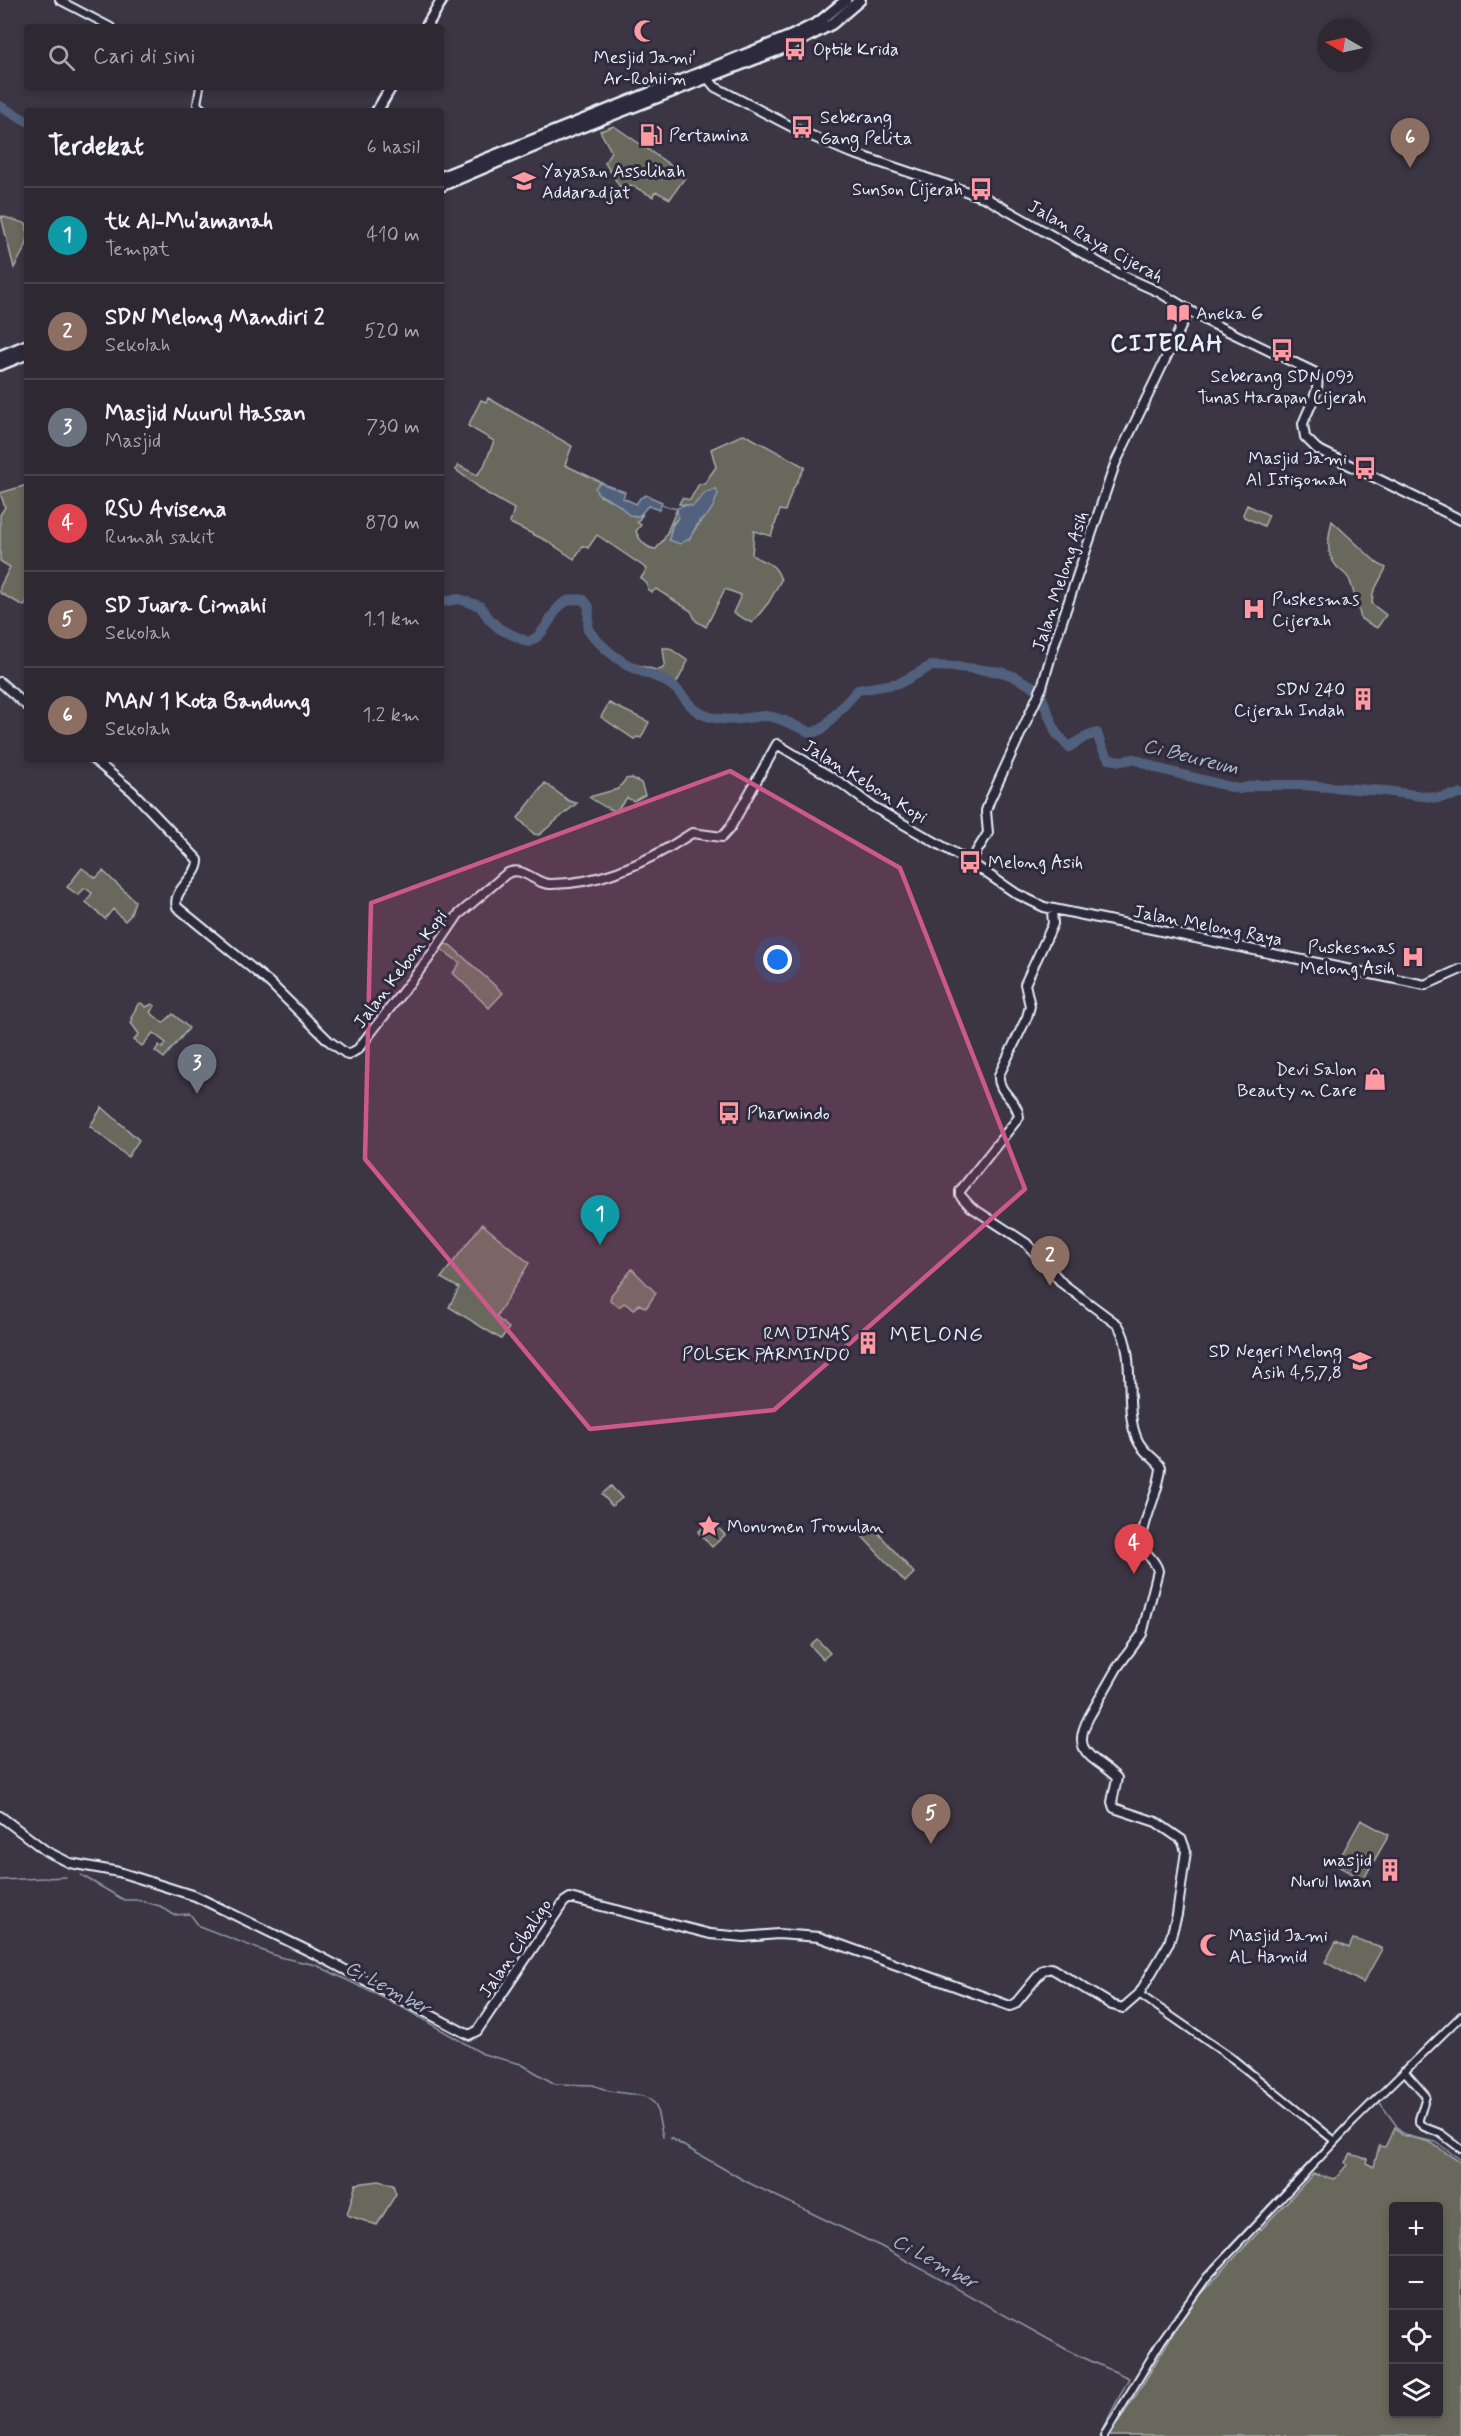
<!DOCTYPE html>
<html lang="id">
<head>
<meta charset="utf-8">
<style>
	body { margin:0; font-family:Mynerve,sans-serif; background:#39343e; color:#f1f3f6 }
	.controls { position:absolute; right:18px; bottom:18px; display:grid; overflow:hidden; border-radius:6px; box-shadow:0 3px 9px #0003 }
	.controls button { width:54px; height:54px; display:grid; place-items:center; padding:0; border:0; border-bottom:2px solid #48444d; background:#2d2832; color:#f1f3f6; font:30px sans-serif }
	.compass { position:absolute; left:1317px; top:18px; width:54px; height:54px; border-radius:50%; background:#2d2832; box-shadow:0 3px 9px #0003; rotate:279deg }
	.you { position:absolute; left:778px; top:960px; width:21px; height:21px; margin:-15px; border:4px solid #fff; border-radius:50%; background:#1a73e8; box-shadow:0 0 0 9px #1a73e833 }
	.badge { display:grid; place-items:center; width:39px; height:39px; border-radius:50%; background:#1a73e8; color:#fff; font-size:20px; font-weight:700 }
	.pin { position:absolute; translate:-50% -50px; filter:drop-shadow(0 2px 3px #0008) }
	.pin::after { content:''; position:absolute; top:32px; width:21px; height:18px; background:inherit; clip-path:polygon(0 0,100% 0,50% 100%) }
	.list { margin:0; padding:0; list-style:none }
	h2 { display:flex; justify-content:space-between; align-items:center; height:78px; margin:0; padding:0 24px; font-size:26px }
	h2 small { font-size:20px; font-weight:400; color:#a7a6ac }
	.list li { display:grid; grid-template-columns:39px 1fr auto; gap:18px; align-items:center; box-sizing:border-box; height:96px; padding:0 24px; border-top:2px solid #48444d }
	.list b { display:block; font-size:22px; white-space:nowrap }
	.list p { margin:0; font-size:20px; white-space:nowrap; color:#a7a6ac }
	.list em { font-size:20px; font-style:normal; color:#a7a6ac }
	.icon { flex:none; width:33px; height:33px; fill:none; stroke:currentColor; stroke-width:2; stroke-linecap:round; stroke-linejoin:round }
	.map { position:relative; flex:none; width:1461px; height:2436px; overflow:hidden }
	.search { position:absolute; background:#2d2832; box-shadow:0 3px 9px #0003; left:24px; top:24px; width:420px; height:66px; display:flex; align-items:center; gap:15px; box-sizing:border-box; padding:0 21px; border-radius:6px; color:#a7a6ac; font-size:22px }
	.panel { position:absolute; background:#2d2832; box-shadow:0 3px 9px #0003; left:24px; top:108px; width:420px; height:654px; border-radius:6px }
	.map>svg:first-child { display:block }
	.green { fill:#67695b; stroke:#a8adaa; stroke-width:1.5; fill-rule:evenodd }
	.water { fill:#51607b; stroke:#8d9aad; stroke-width:1.5 }
	.lines { fill:none; stroke-linecap:round; stroke-linejoin:round }
	.stream { stroke:#8d9aad; stroke-width:1.5 }
	.river { stroke:#51607b; stroke-width:10 }
	.minor-casing { stroke:#e8f1f8; stroke-width:10 }
	.major-casing { stroke:#e8f1f8; stroke-width:12 }
	.highway-casing { stroke:#e8f1f8; stroke-width:14 }
	.minor { stroke:#2f2a3d; stroke-width:6 }
	.major { stroke:#2f2a3d; stroke-width:8 }
	.highway { stroke:#2f2a3d; stroke-width:9 }
	.marked { fill:#cd598a; fill-opacity:0.2; stroke:#cd598a; stroke-width:4.5; stroke-linejoin:round }
	.labels { text-anchor:middle; stroke-width:6; stroke-linejoin:round; paint-order:stroke }
	.poi-label { font-size:18px; fill:#e8f1f8; stroke:#2f2a3d; text-anchor:start }
	.street-label { font-size:18px; fill:#e8f1f8; stroke:#2f2a3d }
	.water-label { font-size:20px; font-style:italic; fill:#acb7c6; stroke:#2f2a3d }
	.quarter-label { font-size:21px; letter-spacing:1.5px; fill:#e8f1f8; stroke:#2f2a3d }
	.district-label { font-size:24px; font-weight:bold; letter-spacing:1.5px; fill:#e8f1f8; stroke:#2f2a3d }
</style>
</head>
<body>
<div class="map">
<svg width="1461" height="2436" viewBox="0 0 1461 2436">
	<rect width="100%" height="100%" fill="#3c3543"/>
	<filter id="ink" filterUnits="userSpaceOnUse"><feTurbulence type="fractalNoise" baseFrequency=".0167" numOctaves="2"/><feDisplacementMap in="SourceGraphic" scale="12" xChannelSelector="R" yChannelSelector="G"/><feConvolveMatrix kernelMatrix="1 2 1 2 8 2 1 2 1" color-interpolation-filters="sRGB"/></filter>
	<g filter="url(#ink)">
		<path class="green" d="M 614,126 L 686,176 L 670,199 L 657,192 L 654,193 L 653,197 L 631,185 L 626,192 L 621,189 L 605,163 L 611,151 L 600,131 Z
			M 1,216 L 27,224 L 27,244 L 14,268 Z
			M 488,398 L 572,446 L 565,465 L 605,484 L 600,483 L 600,496 C 606,498 613,501 618,504 C 628,510 630,520 643,514 L 637,522 L 641,525 L 636,531 C 639,540 647,549 656,549 L 664,539 L 677,509 L 678,518 L 673,523 L 670,532 L 689,539 C 697,522 719,508 716,489 L 693,506 L 679,504 L 682,498 L 690,500 L 699,484 L 704,484 L 716,467 L 711,449 L 744,434 L 805,467 L 792,491 L 785,511 L 780,510 L 771,536 L 754,531 L 752,555 C 766,565 774,560 781,580 L 769,602 L 752,623 L 733,613 L 741,595 L 725,589 L 706,627 L 696,621 L 691,611 L 656,589 L 652,592 L 648,590 L 647,584 L 641,578 L 647,569 L 597,535 L 588,548 L 583,546 L 574,559 L 547,541 L 510,523 L 514,509 L 488,494 L 456,470 L 458,465 L 477,475 L 484,466 L 494,441 L 468,426 L 481,400 L 486,402 Z
			M 27,485 L 27,602 L 24,606 L 0,593 L 0,587 L 10,567 L 0,561 L 0,515 L 5,507 L 0,493 Z
			M 1247,505 L 1269,515 L 1264,526 L 1244,517 L 1243,514 Z
			M 1332,521 L 1377,563 L 1386,568 L 1373,593 L 1372,604 L 1386,615 L 1377,628 L 1361,619 C 1358,606 1354,593 1350,581 C 1347,574 1342,572 1337,567 C 1325,553 1328,537 1332,521 Z
			M 663,648 L 669,648 L 688,661 L 675,686 L 641,671 L 634,664 L 656,670 L 662,669 L 665,664 Z
			M 609,703 L 649,722 L 641,738 L 637,737 L 634,739 L 601,717 Z
			M 632,778 L 641,783 L 645,795 L 634,801 L 627,798 L 616,811 C 608,809 596,802 589,797 L 618,789 L 626,779 Z
			M 545,783 L 569,801 L 577,803 L 539,835 L 534,834 L 518,818 Z
			M 82,868 L 96,878 L 103,871 L 135,901 L 130,916 L 125,921 L 113,909 L 105,919 L 86,902 L 92,893 L 85,888 L 78,895 L 67,887 Z
			M 443,944 L 450,945 L 503,993 L 489,1008 L 453,973 L 460,963 L 441,949 Z
			M 141,1003 L 146,1007 L 152,1004 L 155,1006 L 150,1012 L 163,1023 L 173,1014 L 189,1028 L 164,1058 L 155,1051 L 159,1045 L 163,1048 L 166,1043 L 153,1033 L 142,1046 L 134,1040 L 139,1034 L 131,1023 L 133,1020 L 131,1018 L 138,1004 Z
			M 102,1107 L 139,1140 L 128,1157 L 90,1126 Z
			M 482,1224 L 529,1263 L 496,1317 L 509,1328 L 501,1339 L 449,1307 L 459,1288 L 441,1278 Z
			M 632,1269 L 656,1293 L 646,1308 L 639,1304 L 634,1310 L 624,1303 L 619,1307 L 610,1300 L 611,1295 Z
			M 611,1486 L 622,1498 L 612,1506 L 602,1494 Z
			M 711,1520 L 725,1535 L 712,1547 L 698,1532 Z
			M 872,1526 L 914,1573 L 905,1582 L 861,1535 Z
			M 817,1639 L 830,1653 L 823,1659 L 810,1645 Z
			M 1361,1820 L 1389,1835 L 1363,1880 L 1336,1865 Z
			M 1353,1939 L 1376,1945 L 1382,1949 L 1363,1983 L 1325,1962 L 1336,1942 L 1349,1948 Z
			M 1395,2127 L 1402,2135 L 1430,2142 L 1461,2163 L 1461,2436 L 1109,2436 L 1138,2392 L 1190,2305 L 1313,2174 L 1335,2179 L 1347,2165 L 1345,2162 L 1351,2154 L 1367,2159 L 1366,2163 L 1374,2167 L 1379,2146 L 1385,2147 ZM 1394,2206 L 1438,2206 L 1438,2414 L 1394,2414 Z
			M 379,2181 L 393,2185 L 396,2194 L 377,2225 L 347,2215 L 356,2184 Z"/>
		<path class="water" d="M 600,483 L 625,492 L 623,498 L 636,504 L 640,498 L 646,495 L 662,502 L 659,510 L 648,506 L 639,516 L 629,515 L 619,505 L 597,493 L 595,488 Z
			M 716,489 L 718,494 L 713,507 L 707,516 L 700,520 L 689,539 L 680,544 L 669,540 L 672,526 L 678,518 L 677,509 L 683,505 L 693,506 L 705,493 Z"/>
		<g class="lines">
			<path class="stream" d="M 662,505 L 677,509
				M 81,1875 L 124,1900 L 137,1900 L 160,1906 L 174,1915 L 190,1914 L 199,1926 L 279,1957 L 316,1965 L 400,2006 L 483,2054 L 521,2064 L 555,2084 L 593,2085 L 609,2091 L 644,2096 L 653,2102 L 656,2106 L 663,2137
				M 0,1880 L 66,1877
				M 1378,2100 L 1401,2132 L 1412,2137 L 1436,2142 L 1461,2160
				M 1334,2137 L 1372,2097 L 1374,2098
				M 670,2138 L 747,2182 L 882,2247 L 1073,2353 L 1129,2378 L 1099,2436
				M 1211,2266 L 1330,2140"/>
			<path class="river" d="M 0,106 L 27,121
				M 441,602 L 459,599 L 480,606 L 490,620 L 500,629 L 528,642 C 532,640 537,638 540,634 C 554,619 556,595 584,600 L 589,607 L 588,630 C 601,646 615,659 634,668 C 648,675 663,677 675,688 C 688,700 690,711 710,717 C 732,723 745,717 765,716 C 778,716 799,728 812,733 L 822,729 L 858,690 L 900,683 L 931,666 L 958,667 L 1001,672 L 1013,676 L 1039,690 L 1056,733 L 1069,747 L 1085,737 L 1097,733 L 1102,748 L 1109,759 L 1121,761 L 1134,759 L 1160,769 L 1239,789 L 1258,785 L 1301,785 L 1385,791 L 1438,798 L 1461,794"/>
			<g class="minor-casing">
				<path id="minor" d="M 59,0 L 111,27
					M 200,87 L 197,104 L 205,111
					M 1139,1994 L 1233,2059 L 1335,2141
					M 1404,2071 L 1426,2096 L 1419,2119 L 1419,2123 L 1424,2127 L 1440,2133 L 1461,2149
					M 1104,2436 L 1162,2340 L 1207,2277 L 1353,2122 L 1461,2016"/>
			</g>
			<g class="major-casing">
				<path id="major" d="M 705,75 L 715,87 L 798,130 L 846,151 L 986,198 L 1119,274 L 1159,292 L 1207,321 L 1314,372 C 1325,385 1307,410 1303,424 L 1305,437 L 1317,449 L 1461,520
					M 0,682 L 27,706
					M 93,759 L 132,791 L 198,860 C 199,877 171,890 177,907 L 270,983 L 329,1041 L 348,1055 L 358,1049 L 429,958 L 458,915 L 506,874 C 522,864 535,884 549,884 C 601,885 650,861 692,833 L 722,837 L 730,828 L 777,744 L 844,785 L 870,805 L 970,862 L 1017,894 L 1044,907 L 1425,985 L 1461,969
					M 970,862 L 988,833 L 986,811 L 989,802 L 1042,687 L 1056,639 L 1115,464 L 1189,310
					M 0,1816 L 46,1851 L 70,1863 L 119,1872 L 195,1896 L 317,1955 L 469,2035 L 477,2031 L 564,1902 L 570,1898 L 710,1934 L 744,1937 L 778,1934 L 819,1937 L 1010,2006 L 1015,2004 L 1043,1970 L 1051,1968 L 1112,2005 L 1123,2008 L 1139,1994 L 1169,1943 L 1177,1915 L 1186,1851 L 1182,1840 L 1156,1822 L 1114,1808 L 1112,1802 L 1117,1778 C 1095,1756 1069,1754 1089,1717 L 1117,1668 L 1142,1634 L 1158,1571 C 1156,1559 1143,1555 1142,1542 C 1141,1523 1160,1491 1161,1467 C 1154,1457 1142,1452 1137,1439 C 1123,1408 1137,1355 1118,1325 L 1063,1284 L 1026,1243 L 971,1207 L 960,1195 L 960,1191 L 1019,1117 C 1018,1100 997,1093 999,1075 L 1027,1017 L 1030,1006 L 1025,984 L 1053,924 L 1052,910"/>
			</g>
			<g class="highway-casing">
				<path id="highway" d="M 426,27 L 442,0
					M 377,111 L 391,87
					M 441,177 L 791,36 L 819,22 L 846,0
					M 441,186 L 569,132 L 794,44 L 832,24 L 860,0
					M 0,356 L 27,345
					M 0,365 L 27,354"/>
			</g>
			<use href="#minor" class="minor"/>
			<use href="#major" class="major"/>
			<use href="#highway" class="highway"/>
		</g>
	</g>
	<path class="marked" d="M 730,771 L 900,868 L 1025,1189 L 774,1410 L 590,1429 L 365,1159 L 371,903 Z"/>
	<defs>
		<g id="mosque-bare" transform="scale(1.8)"><path d="M3.5-4.9A6 6 0 1 0 3.5 4.9A5 5 0 1 1 3.5-4.9Z" fill="#ff9aa2" stroke="#2f2a3d" stroke-width="2.5" paint-order="stroke"/></g>
		<g id="bus-bare" transform="scale(1.8)"><path d="M-5-6H5V4H4V6H2V4H-2V6H-4V4H-5ZM-3.5-4V0h7V-4ZM-3.5 1.2v1.5H-2V1.2ZM2 1.2v1.5H3.5V1.2Z" fill="#ff9aa2" stroke="#2f2a3d" stroke-width="2.5" paint-order="stroke"/></g>
		<g id="fuel-bare" transform="scale(1.8)"><path d="M-5.5-6h7V0h2V4h1.3V-2.5L3-4.5l.8-.8L6-3V5H2.5V1h-1V6h-7ZM-4.2-4.7v3.2H.2V-4.7Z" fill="#ff9aa2" stroke="#2f2a3d" stroke-width="2.5" paint-order="stroke"/></g>
		<g id="school-bare" transform="scale(1.8)"><path d="M0-5L7-2L0 1L-7-2ZM-4 1L0 2.5L4 1V4Q0 6-4 4Z" fill="#ff9aa2" stroke="#2f2a3d" stroke-width="2.5" paint-order="stroke"/></g>
		<g id="library-bare" transform="scale(1.8)"><path d="M-6-4Q-3-5.5-.7-3.5V5Q-3 3-6 4ZM6-4Q3-5.5 .7-3.5V5Q3 3 6 4Z" fill="#ff9aa2" stroke="#2f2a3d" stroke-width="2.5" paint-order="stroke"/></g>
		<g id="hospital-bare" transform="scale(1.8)"><path d="M-5-5h3v3.5h4V-5h3V5h-3V1.5h-4V5h-3Z" fill="#ff9aa2" stroke="#2f2a3d" stroke-width="2.5" paint-order="stroke"/></g>
		<g id="building-bare" transform="scale(1.8)"><path d="M-4-6H4V6H1V3H-1V6H-4ZM-2.5-4.3h1.7v1.8h-1.7ZM.8-4.3h1.7v1.8H.8ZM-2.5-1h1.7V.8h-1.7ZM.8-1h1.7V.8H.8Z" fill="#ff9aa2" stroke="#2f2a3d" stroke-width="2.5" paint-order="stroke"/></g>
		<g id="shop-bare" transform="scale(1.8)"><path d="M-5-2.5h2.3a2.7 3.5 0 0 1 5.4 0H5L5.5 6h-11ZM-1.5-2.5h3a1.5 2.3 0 0 0-3 0Z" fill="#ff9aa2" stroke="#2f2a3d" stroke-width="2.5" paint-order="stroke"/></g>
		<g id="sight-bare" transform="scale(1.8)"><path d="M0-6L1.8-2.2L6-1.7L2.9 1.2L3.7 5.4L0 3.3L-3.7 5.4L-2.9 1.2L-6-1.7L-1.8-2.2Z" fill="#ff9aa2" stroke="#2f2a3d" stroke-width="2.5" paint-order="stroke"/></g>
	</defs>
	<g fill-rule="evenodd">
		<use href="#mosque-bare" x="645" y="31"/>
		<use href="#bus-bare" x="795" y="49"/>
		<use href="#bus-bare" x="802" y="127"/>
		<use href="#fuel-bare" x="651" y="135"/>
		<use href="#school-bare" x="524" y="181"/>
		<use href="#bus-bare" x="981" y="189"/>
		<use href="#library-bare" x="1178" y="313"/>
		<use href="#bus-bare" x="1282" y="350"/>
		<use href="#bus-bare" x="1365" y="468"/>
		<use href="#hospital-bare" x="1254" y="609"/>
		<use href="#building-bare" x="1363" y="699"/>
		<use href="#bus-bare" x="970" y="862"/>
		<use href="#hospital-bare" x="1413" y="957"/>
		<use href="#shop-bare" x="1375" y="1079"/>
		<use href="#bus-bare" x="729" y="1113"/>
		<use href="#building-bare" x="868" y="1343"/>
		<use href="#school-bare" x="1360" y="1361"/>
		<use href="#sight-bare" x="709" y="1526"/>
		<use href="#building-bare" x="1390" y="1870"/>
		<use href="#mosque-bare" x="1211" y="1945"/>
	</g>
	<g class="labels">
		<g class="poi-label">
			<text x="813" y="55">Optik Krida</text>
			<text x="645" y="63" text-anchor="middle">Mesjid Jami'<tspan x="645" dy="21">Ar-Rohiim</tspan></text>
			<text x="820" y="123">Seberang<tspan x="820" dy="21">Gang Pelita</tspan></text>
			<text x="669" y="141">Pertamina</text>
			<text x="542" y="177">Yayasan Assolihah<tspan x="542" dy="21">Addaradjat</tspan></text>
			<text x="963" y="195" text-anchor="end">Sunson Cijerah</text>
			<text x="1196" y="319">Aneka G</text>
			<text x="1282" y="382" text-anchor="middle">Seberang SDN 093<tspan x="1282" dy="21">Tunas Harapan Cijerah</tspan></text>
			<text x="1347" y="464" text-anchor="end">Masjid Jami<tspan x="1347" dy="21">Al Istiqomah</tspan></text>
			<text x="1272" y="605">Puskesmas<tspan x="1272" dy="21">Cijerah</tspan></text>
			<text x="1345" y="695" text-anchor="end">SDN 240<tspan x="1345" dy="21">Cijerah Indah</tspan></text>
			<text x="988" y="868">Melong Asih</text>
			<text x="1395" y="953" text-anchor="end">Puskesmas<tspan x="1395" dy="21">Melong Asih</tspan></text>
			<text x="1357" y="1075" text-anchor="end">Devi Salon<tspan x="1357" dy="21">Beauty n Care</tspan></text>
			<text x="747" y="1119">Pharmindo</text>
			<text x="850" y="1339" text-anchor="end">RM DINAS<tspan x="850" dy="21">POLSEK PARMINDO</tspan></text>
			<text x="1342" y="1357" text-anchor="end">SD Negeri Melong<tspan x="1342" dy="21">Asih 4,5,7,8</tspan></text>
			<text x="727" y="1532">Monumen Trowulan</text>
			<text x="1372" y="1866" text-anchor="end">masjid<tspan x="1372" dy="21">Nurul Iman</tspan></text>
			<text x="1229" y="1941">Masjid Jami<tspan x="1229" dy="21">AL Hamid</tspan></text>
		</g>
		<g class="street-label">
			<text transform="translate(1096 241) rotate(29)" y="6">Jalan Raya Cijerah</text>
			<text transform="translate(1060 581) rotate(-72)" y="6">Jalan Melong Asih</text>
			<text transform="translate(865 781) rotate(32)" y="6">Jalan Kebon Kopi</text>
			<text transform="translate(1208 925) rotate(11)" y="6">Jalan Melong Raya</text>
			<text transform="translate(400 969) rotate(-53)" y="6">Jalan Kebon Kopi</text>
			<text transform="translate(515 1948) rotate(-56)" y="6">Jalan Cibaligo</text>
		</g>
		<g class="water-label">
			<text transform="translate(1191 756) rotate(14)" y="7">Ci Beureum</text>
			<text transform="translate(388 1987) rotate(28)" y="7">Ci Lember</text>
			<text transform="translate(935 2261) rotate(29)" y="7">Ci Lember</text>
		</g>
		<g class="quarter-label">
			<text x="937" y="1341">MELONG</text>
		</g>
		<g class="district-label">
			<text x="1167" y="351">CIJERAH</text>
		</g>
	</g>
</svg>
<div class="controls">
<button>+</button>
<button>−</button>
<button><svg class="icon" aria-label="locate" viewBox="0 0 24 24"><circle cx="12" cy="12" r="6"/><path d="M12 2v4M12 18v4M2 12h4M18 12h4"/></svg></button>
<button><svg class="icon" aria-label="layers" viewBox="0 0 24 24"><path d="M12 4l9 5-9 5-9-5zM3 14l9 5 9-5"/></svg></button>
</div>
<svg class="compass" viewBox="-18 -18 36 36"><path d="M0-13l5 13h-10z" fill="#e53935"/><path d="M0 13l5-13h-10z" fill="#a7a6ac"/></svg>
<div class="you"></div>
<div class="pin badge" style="left:600px;top:1245px;background:#0f9aa8">1</div>
<div class="pin badge" style="left:1050px;top:1286px;background:#8d6e63">2</div>
<div class="pin badge" style="left:197px;top:1094px;background:#6b7280">3</div>
<div class="pin badge" style="left:1134px;top:1574px;background:#e0444e">4</div>
<div class="pin badge" style="left:931px;top:1844px;background:#8d6e63">5</div>
<div class="pin badge" style="left:1410px;top:168px;background:#8d6e63">6</div>
<div class="search"><svg class="icon" aria-label="search" viewBox="0 0 24 24"><circle cx="10" cy="10" r="6"/><path d="M15 15l6 6"/></svg>Cari di sini</div>
<section class="panel">
<h2>Terdekat<small>6 hasil</small></h2>
<ul class="list">
<li><span class="badge" style="background:#0f9aa8">1</span><div><b>tk Al-Mu'amanah</b><p>Tempat</p></div><em>410 m</em></li>
<li><span class="badge" style="background:#8d6e63">2</span><div><b>SDN Melong Mandiri 2</b><p>Sekolah</p></div><em>520 m</em></li>
<li><span class="badge" style="background:#6b7280">3</span><div><b>Masjid Nuurul Hassan</b><p>Masjid</p></div><em>730 m</em></li>
<li><span class="badge" style="background:#e0444e">4</span><div><b>RSU Avisena</b><p>Rumah sakit</p></div><em>870 m</em></li>
<li><span class="badge" style="background:#8d6e63">5</span><div><b>SD Juara Cimahi</b><p>Sekolah</p></div><em>1.1 km</em></li>
<li><span class="badge" style="background:#8d6e63">6</span><div><b>MAN 1 Kota Bandung</b><p>Sekolah</p></div><em>1.2 km</em></li>
</ul>
</section>
</div>
</body>
</html>
